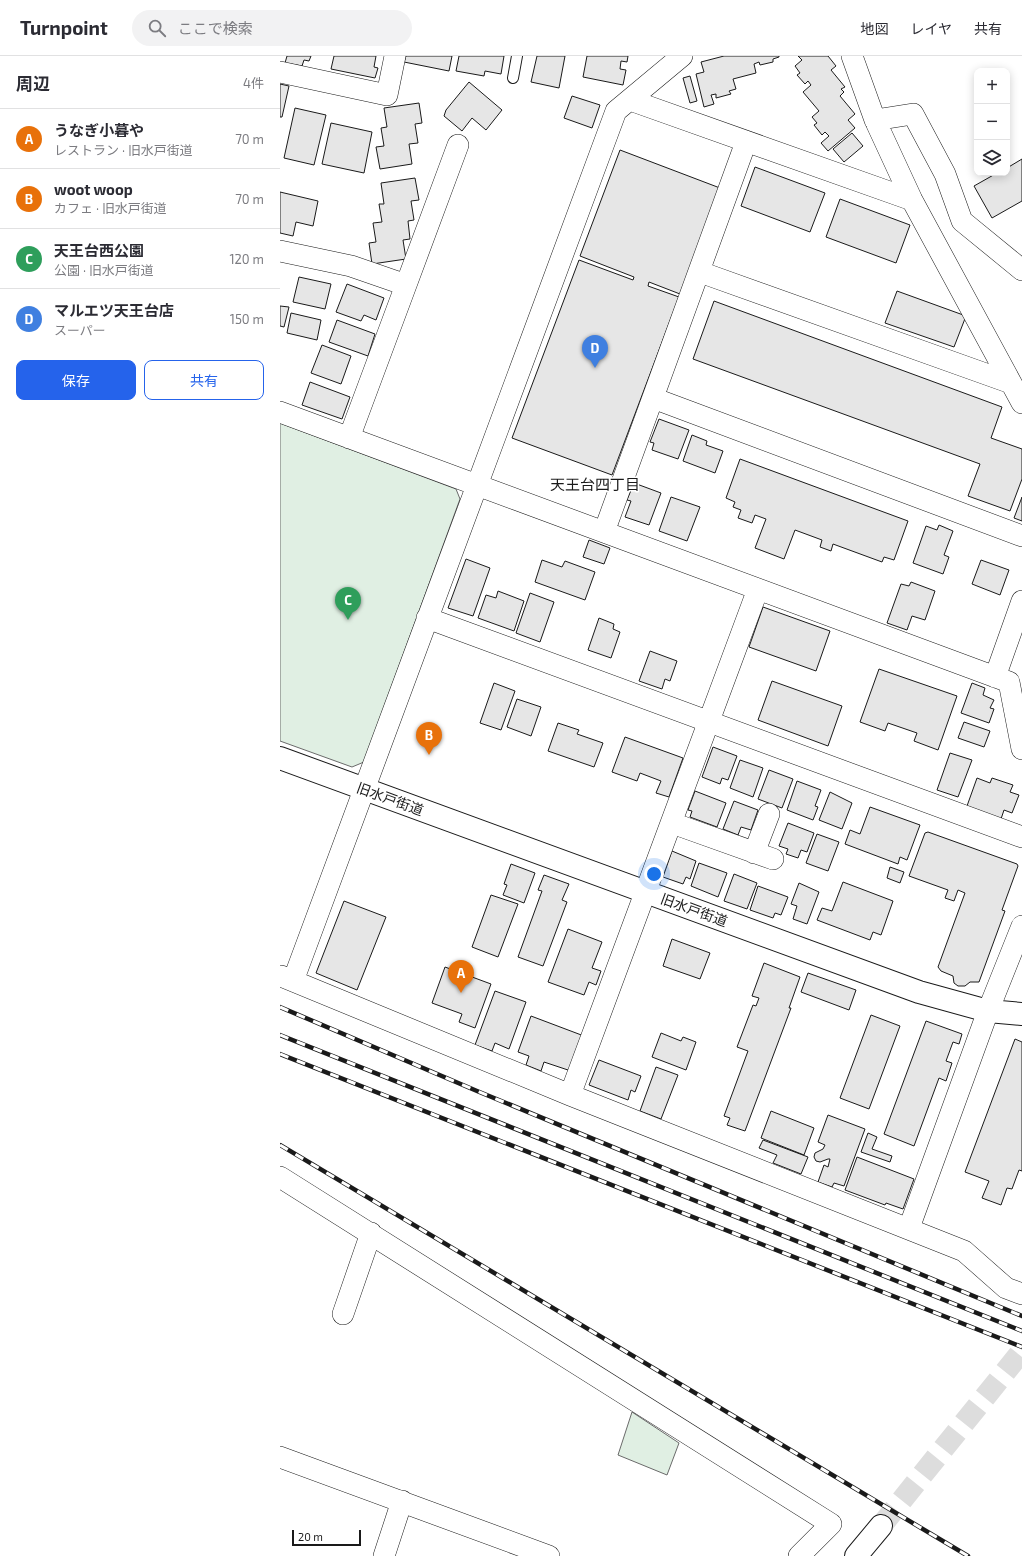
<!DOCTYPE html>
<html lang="ja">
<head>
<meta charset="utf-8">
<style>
	body { margin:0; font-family:"Exo 2","Noto Sans JP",sans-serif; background:#f2f2f3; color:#2b2b33 }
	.controls { position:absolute; right:12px; top:12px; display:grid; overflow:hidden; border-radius:8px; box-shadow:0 2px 10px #0003 }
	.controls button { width:36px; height:36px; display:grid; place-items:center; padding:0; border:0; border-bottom:1px solid #e1e1e2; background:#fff; color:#2b2b33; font:20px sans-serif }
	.scale { position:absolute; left:12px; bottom:10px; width:69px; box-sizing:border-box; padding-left:4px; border:2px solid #1a1a1a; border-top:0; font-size:11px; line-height:14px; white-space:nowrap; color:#1a1a1a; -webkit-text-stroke:3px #fff; paint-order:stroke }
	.you { position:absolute; left:374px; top:818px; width:14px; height:14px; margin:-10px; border:3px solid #fff; border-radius:50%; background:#1a73e8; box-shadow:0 0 0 6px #1a73e833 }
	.badge { display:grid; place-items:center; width:26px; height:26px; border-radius:50%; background:#2563eb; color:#fff; font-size:13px; font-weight:700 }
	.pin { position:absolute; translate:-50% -33px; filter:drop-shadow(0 1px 2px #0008) }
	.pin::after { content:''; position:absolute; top:21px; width:14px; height:12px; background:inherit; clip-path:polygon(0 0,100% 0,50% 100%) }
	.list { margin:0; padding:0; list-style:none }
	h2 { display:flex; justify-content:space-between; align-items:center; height:52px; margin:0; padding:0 16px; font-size:17px }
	h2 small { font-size:13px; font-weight:400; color:#7c7c81 }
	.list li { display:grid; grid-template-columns:26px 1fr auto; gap:12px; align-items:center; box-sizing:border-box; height:60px; padding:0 16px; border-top:1px solid #e1e1e2 }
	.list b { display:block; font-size:15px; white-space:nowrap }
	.list p { margin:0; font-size:13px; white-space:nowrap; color:#7c7c81 }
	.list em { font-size:13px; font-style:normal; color:#7c7c81 }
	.actions { display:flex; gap:8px; padding:12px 16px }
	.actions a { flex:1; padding:9px 0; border:1px solid #2563eb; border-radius:8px; text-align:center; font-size:14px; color:#2563eb }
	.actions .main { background:#2563eb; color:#fff }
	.icon { flex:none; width:22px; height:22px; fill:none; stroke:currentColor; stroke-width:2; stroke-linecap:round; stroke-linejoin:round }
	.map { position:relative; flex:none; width:742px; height:1500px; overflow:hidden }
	header { display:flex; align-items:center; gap:24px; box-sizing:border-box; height:56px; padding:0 20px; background:#fff; border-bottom:1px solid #e1e1e2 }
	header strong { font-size:19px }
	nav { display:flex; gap:22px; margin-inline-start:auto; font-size:14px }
	.search { width:280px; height:36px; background:#f2f2f3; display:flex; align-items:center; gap:10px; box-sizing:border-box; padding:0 14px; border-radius:22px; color:#7c7c81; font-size:15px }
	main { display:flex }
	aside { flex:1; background:#fff }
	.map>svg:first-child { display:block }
	.green { fill:#e0efe3; stroke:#6a6a6a }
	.building { fill:#e6e6e6; stroke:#1a1a1a }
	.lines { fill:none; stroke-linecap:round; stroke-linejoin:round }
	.tertiary-tunnel { stroke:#ddd; stroke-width:22; stroke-dasharray:22 11; stroke-linecap:butt }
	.service-casing { stroke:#1a1a1a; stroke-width:12 }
	.minor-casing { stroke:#1a1a1a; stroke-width:22 }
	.tertiary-casing { stroke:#1a1a1a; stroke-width:24 }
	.service { stroke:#fff; stroke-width:10 }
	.minor { stroke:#fff; stroke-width:21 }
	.tertiary { stroke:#fff; stroke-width:22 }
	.rail-casing { stroke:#1a1a1a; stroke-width:4.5 }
	.rail { stroke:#fff; stroke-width:3; stroke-dasharray:9; stroke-linecap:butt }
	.labels { text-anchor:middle; stroke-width:3; stroke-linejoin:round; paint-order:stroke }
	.street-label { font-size:14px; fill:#1a1a1a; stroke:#fff }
	.neighbourhood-label { font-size:15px; fill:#1a1a1a; stroke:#fff }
</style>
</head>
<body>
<header>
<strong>Turnpoint</strong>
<div class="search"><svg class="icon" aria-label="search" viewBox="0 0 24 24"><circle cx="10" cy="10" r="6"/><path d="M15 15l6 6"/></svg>ここで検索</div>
<nav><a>地図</a><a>レイヤ</a><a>共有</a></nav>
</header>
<main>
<aside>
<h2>周辺<small>4件</small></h2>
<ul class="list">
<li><span class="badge" style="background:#e8710a">A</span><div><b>うなぎ小暮や</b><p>レストラン · 旧水戸街道</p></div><em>70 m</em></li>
<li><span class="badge" style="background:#e8710a">B</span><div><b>woot woop</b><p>カフェ · 旧水戸街道</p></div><em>70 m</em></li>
<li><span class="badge" style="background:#2e9e5b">C</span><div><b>天王台西公園</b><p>公園 · 旧水戸街道</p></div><em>120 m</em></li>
<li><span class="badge" style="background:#3f7fe0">D</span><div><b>マルエツ天王台店</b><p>スーパー</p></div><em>150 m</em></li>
</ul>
<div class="actions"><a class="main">保存</a><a>共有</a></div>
</aside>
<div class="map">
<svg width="742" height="1500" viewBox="0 0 742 1500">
	<rect width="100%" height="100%" fill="#fff"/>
	<path class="green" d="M 0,367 L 176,433 L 180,443 L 84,706 L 72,711 L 0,685 Z
		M 352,1356 L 399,1387 L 387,1419 L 338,1399 Z"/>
	<path class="building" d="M 7,0 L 31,0 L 29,5 L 24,4 L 22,10 L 5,7 Z
		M 54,0 L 96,0 L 94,11 L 98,12 L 95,22 L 51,13 Z
		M 126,0 L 172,0 L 169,15 L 124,6 Z
		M 179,0 L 224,0 L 221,18 L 205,15 L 204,20 L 176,15 Z
		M 257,0 L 285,0 L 279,32 L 251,26 Z
		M 307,0 L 348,0 L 347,6 L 341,5 L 340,13 L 346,14 L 343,29 L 303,21 Z
		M 444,0 L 499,0 L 499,1 L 493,3 L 493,6 L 480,9 L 479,6 L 474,8 L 476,17 L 453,23 L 456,33 L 449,35 L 451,38 L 436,42 L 436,38 L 431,39 L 434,48 L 424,51 L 416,18 L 424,16 L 421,6 Z
		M 518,0 L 548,0 L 556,10 L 551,14 L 565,31 L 561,33 L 564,36 L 560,40 L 575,58 L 568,64 L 575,72 L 548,95 L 541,87 L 549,80 L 545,76 L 542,79 L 534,69 L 537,67 L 532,61 L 539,55 L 523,36 L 531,29 L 528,25 L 525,28 L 517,19 L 520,17 L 515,10 L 522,4 Z
		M 410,20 L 417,45 L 410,47 L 403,22 Z
		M 189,26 L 222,54 L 206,74 L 192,62 L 182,75 L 164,60 L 166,54 Z
		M 0,28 L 9,30 L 2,61 L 0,61 Z
		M 292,40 L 320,49 L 312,72 L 284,62 Z
		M 139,47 L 142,67 L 135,68 L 138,87 L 129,88 L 132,108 L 100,113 L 96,91 L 104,90 L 101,72 L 107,71 L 104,52 Z
		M 15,52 L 46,59 L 34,109 L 4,102 Z
		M 51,67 L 92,76 L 84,117 L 42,108 Z
		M 572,77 L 583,90 L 564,106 L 553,93 Z
		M 340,94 L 440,132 L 400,238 L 369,226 L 368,230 L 399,241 L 332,419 L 232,382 L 299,204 L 353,224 L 354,221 L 300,200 Z
		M 742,103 L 742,145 L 712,162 L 694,130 L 717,117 L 727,117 L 727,112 Z
		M 475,111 L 545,137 L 530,176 L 461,150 Z
		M 135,122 L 139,144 L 131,145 L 134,164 L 128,165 L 130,183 L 123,184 L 126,203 L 92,208 L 89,187 L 96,186 L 93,167 L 102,166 L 99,148 L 104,148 L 101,127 Z
		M 0,136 L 38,145 L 33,170 L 16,166 L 13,180 L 0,177 Z
		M 560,143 L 630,169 L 616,207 L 546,181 Z
		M 19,221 L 51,228 L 45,253 L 13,246 Z
		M 67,228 L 104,242 L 96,264 L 84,259 L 81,265 L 56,256 Z
		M 617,235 L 686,260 L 674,291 L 605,267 Z
		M 434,245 L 722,351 L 711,382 L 742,393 L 742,423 L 730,455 L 688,440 L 700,408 L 413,303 Z
		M 0,250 L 9,251 L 4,271 L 0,270 Z
		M 11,257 L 41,264 L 37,284 L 7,277 Z
		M 57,264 L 95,278 L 88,300 L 49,286 Z
		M 42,289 L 71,300 L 61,328 L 31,317 Z
		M 30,326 L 70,341 L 62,363 L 22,349 Z
		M 379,363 L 409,374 L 398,403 L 372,394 L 374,387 L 370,386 Z
		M 412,379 L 427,385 L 426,389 L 443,395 L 435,417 L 403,405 Z
		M 460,403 L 628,465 L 614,504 L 604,501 L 602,506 L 553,488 L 551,495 L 540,491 L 542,484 L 515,474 L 504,503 L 475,492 L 486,463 L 475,459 L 472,467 L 458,462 L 461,454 L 453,451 L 455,446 L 446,442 Z
		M 354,427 L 381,437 L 369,469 L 345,461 L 351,445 L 347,444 Z
		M 391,441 L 420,451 L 407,485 L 379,475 Z
		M 742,441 L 742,465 L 734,462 Z
		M 659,469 L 673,475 L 664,499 L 669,501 L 663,518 L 633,507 L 646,470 L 657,474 Z
		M 309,484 L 330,492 L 324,508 L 303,501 Z
		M 186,503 L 210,512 L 193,560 L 168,552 Z
		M 262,504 L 282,511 L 285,505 L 315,516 L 305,544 L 255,526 Z
		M 701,504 L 729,514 L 720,539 L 692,528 Z
		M 631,526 L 655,535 L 645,564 L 632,560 L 627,574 L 607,567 L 621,528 L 629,530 Z
		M 218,535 L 244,545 L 234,575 L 198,562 L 206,539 L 216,542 Z
		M 250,537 L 274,546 L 260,586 L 236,577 Z
		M 483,551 L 550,575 L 536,615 L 469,591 Z
		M 319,562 L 334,568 L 333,573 L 340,576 L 331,602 L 308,594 Z
		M 370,595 L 397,605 L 390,625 L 385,623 L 382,633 L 359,625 Z
		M 599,613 L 677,640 L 658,694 L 634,685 L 637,677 L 608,667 L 605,675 L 580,666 Z
		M 492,625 L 562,650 L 548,690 L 478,664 Z
		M 214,627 L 235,635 L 221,674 L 200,667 Z
		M 692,627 L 705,632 L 703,639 L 714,644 L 710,652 L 714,653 L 709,667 L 681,657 Z
		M 237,643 L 261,651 L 251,680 L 227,671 Z
		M 684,666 L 710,675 L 704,691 L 678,682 Z
		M 278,667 L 299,674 L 297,678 L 323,687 L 314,711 L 268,695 Z
		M 345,681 L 403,702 L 389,741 L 376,737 L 381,725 L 360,717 L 357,725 L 332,716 Z
		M 433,691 L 457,700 L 448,724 L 442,722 L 440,728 L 422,721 Z
		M 670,697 L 692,704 L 678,741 L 657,734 Z
		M 460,704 L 483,712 L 473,741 L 450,732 Z
		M 489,714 L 513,723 L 502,752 L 478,743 Z
		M 697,722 L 710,727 L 712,722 L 733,729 L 730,736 L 739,739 L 732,757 L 724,754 L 721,763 L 687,750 Z
		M 517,725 L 541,734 L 535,750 L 538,751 L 533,764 L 507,754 Z
		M 415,735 L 446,747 L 437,771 L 410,761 L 412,755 L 408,754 Z
		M 550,736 L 572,747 L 562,773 L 539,764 Z
		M 454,745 L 478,754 L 471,774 L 461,771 L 458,779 L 443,773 Z
		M 590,751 L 640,769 L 627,804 L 620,801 L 618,808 L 565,788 L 570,774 L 580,778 Z
		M 508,767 L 534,777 L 527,796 L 521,794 L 518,802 L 506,798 L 508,793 L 499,790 Z
		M 648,776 L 737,808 L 738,810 L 722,854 L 725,855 L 699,926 L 690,926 L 685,930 L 678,930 L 674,927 L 673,920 L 661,915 L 658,911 L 685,837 L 678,834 L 674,845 L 665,842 L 668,834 L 629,820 L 645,777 Z
		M 537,778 L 559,786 L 548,815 L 526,807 Z
		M 392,795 L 416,805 L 410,823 L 406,821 L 403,828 L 383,821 Z
		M 419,807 L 447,817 L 438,841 L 411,830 Z
		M 231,808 L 255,817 L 244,847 L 223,839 L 227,829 L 224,828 Z
		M 610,811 L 624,816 L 620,827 L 607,822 Z
		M 454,818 L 477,827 L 467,853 L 444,845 Z
		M 264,819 L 289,828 L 282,844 L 287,846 L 263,910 L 238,901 L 262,835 L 258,834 Z
		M 563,826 L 613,845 L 601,879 L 593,876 L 590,884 L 537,864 L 542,852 L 552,855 Z
		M 519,827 L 539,836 L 527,868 L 513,863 L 517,850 L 511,848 Z
		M 478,830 L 508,841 L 501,859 L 495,857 L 493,862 L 470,854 Z
		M 211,839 L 238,848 L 218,901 L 192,891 Z
		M 64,845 L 106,861 L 77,934 L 36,917 Z
		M 288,873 L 322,886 L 312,912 L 321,915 L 316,929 L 309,926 L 304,939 L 268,926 Z
		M 392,883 L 430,897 L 420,923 L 383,910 Z
		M 484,907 L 520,921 L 509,952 L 511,952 L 465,1075 L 447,1069 L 450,1062 L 444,1060 L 468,995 L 457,991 L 473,949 L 476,950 L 479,942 L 472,940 Z
		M 165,911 L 211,928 L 195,972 L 179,966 L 182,958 L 152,947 Z
		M 528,917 L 576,934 L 569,954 L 521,936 Z
		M 215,935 L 246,946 L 229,993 L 215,987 L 212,995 L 195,989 Z
		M 591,959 L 620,970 L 589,1053 L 560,1042 Z
		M 251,960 L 304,980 L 291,1015 L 264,1006 L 261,1015 L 246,1009 L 249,1000 L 238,996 Z
		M 646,965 L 682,978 L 679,988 L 673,986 L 666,1005 L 672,1007 L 666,1025 L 659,1022 L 634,1090 L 604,1078 Z
		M 381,977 L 401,985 L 403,981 L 416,986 L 406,1014 L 372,1001 Z
		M 735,983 L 742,986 L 742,1115 L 739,1114 L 732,1133 L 727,1132 L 721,1149 L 702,1142 L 709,1125 L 685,1116 Z
		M 319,1004 L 361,1020 L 355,1036 L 351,1034 L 348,1044 L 309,1029 Z
		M 376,1011 L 398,1019 L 381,1063 L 360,1055 Z
		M 491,1055 L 534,1072 L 524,1099 L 481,1082 Z
		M 548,1059 L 585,1073 L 564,1130 L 554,1127 L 552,1131 L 538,1126 L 544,1109 L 548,1111 L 550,1103 L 548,1103 L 540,1106 L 536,1105 L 534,1101 L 535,1097 L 543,1093 L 545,1089 L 538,1086 Z
		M 588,1077 L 597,1081 L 592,1093 L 612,1100 L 610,1106 L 581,1096 Z
		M 483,1084 L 528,1101 L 521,1118 L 493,1107 L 497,1099 L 479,1092 Z
		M 577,1101 L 634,1123 L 623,1153 L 606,1147 L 605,1149 L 565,1134 Z"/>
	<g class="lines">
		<path class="tertiary-tunnel" d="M 601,1470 L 742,1295"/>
		<g class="service-casing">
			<path id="service" d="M 233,22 L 237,0"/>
		</g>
		<g class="minor-casing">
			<path id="minor" d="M 572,0 L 595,64 L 632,144 L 742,347
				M 0,16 L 107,39 L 115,0
				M 350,44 L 632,144
				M 595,64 L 633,58 L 665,118 L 682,165 L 742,214
				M 0,195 L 71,210 L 126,229 L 69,382
				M 420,216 L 731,327
				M 126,229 L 178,89
				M 373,342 L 742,480
				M 0,356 L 729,626 L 742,693
				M 324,476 L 466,86
				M 147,562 L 742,781
				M 715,621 L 742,545
				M 392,767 L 493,803
				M 474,797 L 489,758
				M 1,920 L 290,1039 L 684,1195 L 726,1232 L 742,1238
				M 13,925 L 336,55 L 402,0
				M 290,1039 L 478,533
				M 0,1121 L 551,1468 L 519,1500
				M 629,1172 L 708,955 L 742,870
				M 63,1258 L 91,1177
				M 0,1401 L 269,1500
				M 104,1500 L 122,1445"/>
		</g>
		<g class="tertiary-casing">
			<path id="tertiary" d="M 0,702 L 639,936 L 708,955 L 742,958
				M 576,1500 L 601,1470"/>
		</g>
		<use href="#service" class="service"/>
		<use href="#minor" class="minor"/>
		<use href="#tertiary" class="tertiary"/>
		<g class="rail-casing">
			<path id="rail" d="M 0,951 L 197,1035 L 742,1260
				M 0,979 L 742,1275
				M 0,998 L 742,1291
				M 0,1089 L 688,1500"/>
		</g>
		<use href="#rail" class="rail"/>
	</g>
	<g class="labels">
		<g class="street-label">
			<text transform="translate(110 743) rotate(20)" y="5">旧水戸街道</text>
			<text transform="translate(414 854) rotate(20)" y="5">旧水戸街道</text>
		</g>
		<g class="neighbourhood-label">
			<text x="315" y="434">天王台四丁目</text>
		</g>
	</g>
</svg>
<div class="controls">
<button>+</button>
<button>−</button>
<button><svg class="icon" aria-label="layers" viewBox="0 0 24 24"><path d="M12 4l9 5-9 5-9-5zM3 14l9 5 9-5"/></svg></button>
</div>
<div class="scale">20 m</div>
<div class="you"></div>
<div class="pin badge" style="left:181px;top:937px;background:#e8710a">A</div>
<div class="pin badge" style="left:149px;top:699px;background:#e8710a">B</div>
<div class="pin badge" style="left:68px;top:564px;background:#2e9e5b">C</div>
<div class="pin badge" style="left:315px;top:312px;background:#3f7fe0">D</div>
</div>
</main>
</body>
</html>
